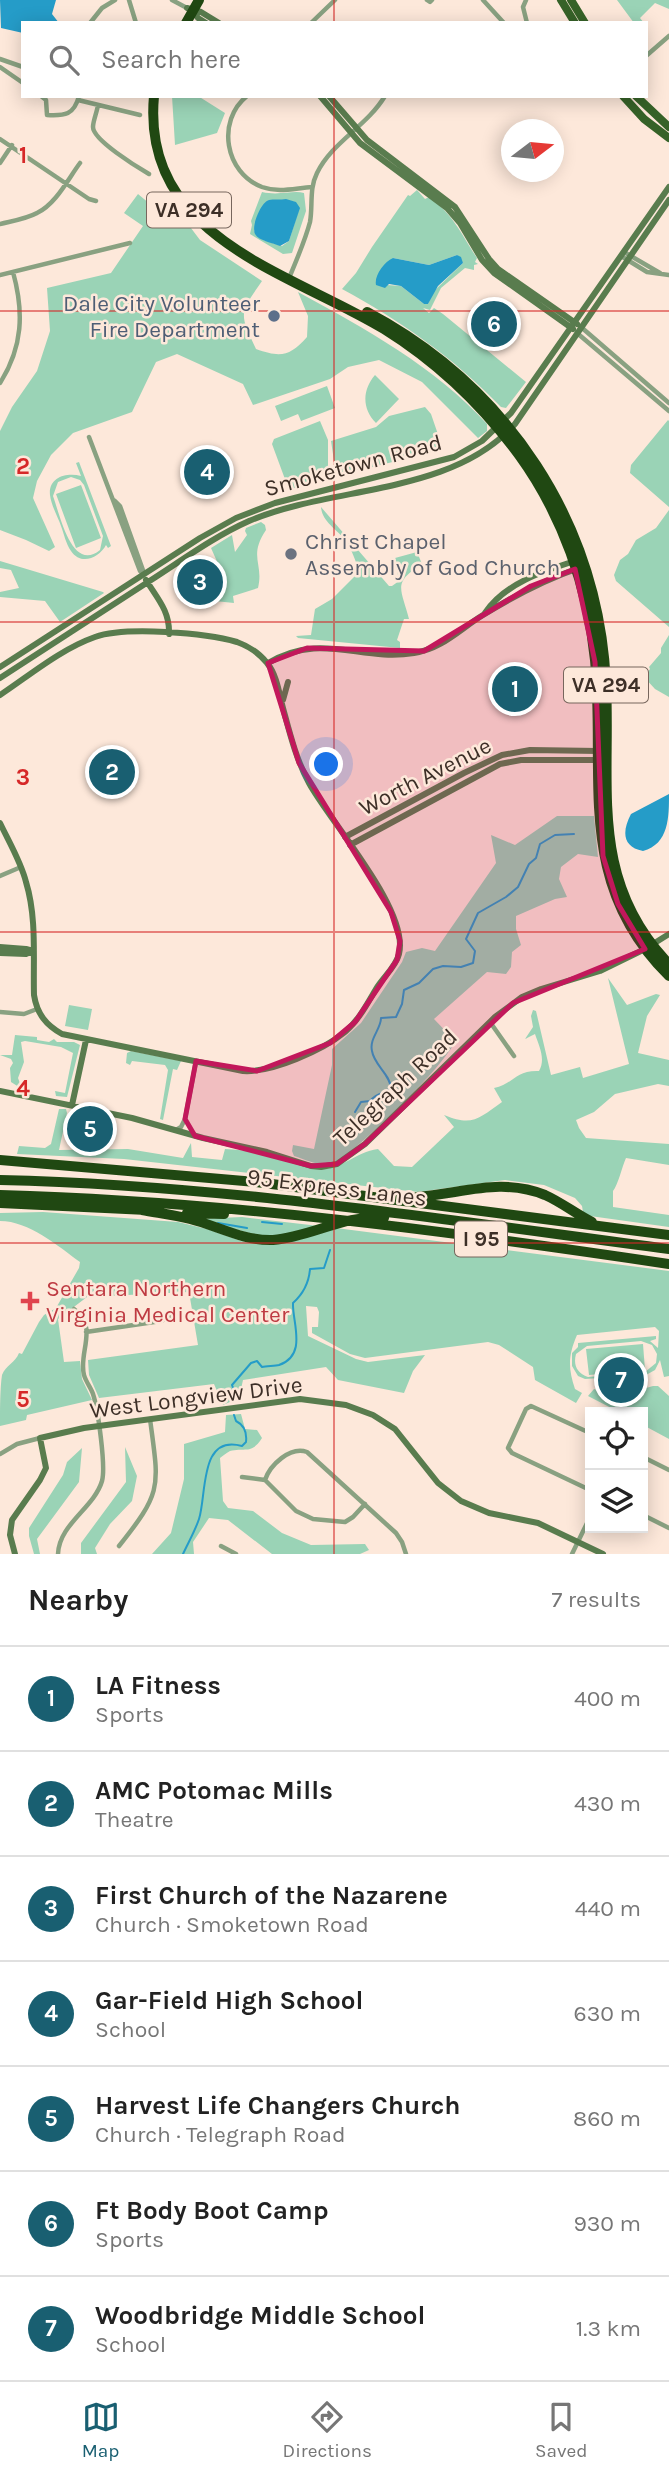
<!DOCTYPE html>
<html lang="en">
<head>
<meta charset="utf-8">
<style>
	body { margin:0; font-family:Karla,sans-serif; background:#f2f2f2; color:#222 }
	.controls { position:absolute; right:21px; bottom:21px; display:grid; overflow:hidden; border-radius:0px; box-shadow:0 4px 18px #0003 }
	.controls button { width:63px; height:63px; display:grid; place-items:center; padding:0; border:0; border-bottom:2px solid #e0e0e0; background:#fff; color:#222; font:35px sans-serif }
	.compass { position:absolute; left:501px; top:119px; width:63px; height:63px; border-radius:50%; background:#fff; box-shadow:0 4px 18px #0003; rotate:74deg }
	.you { position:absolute; left:327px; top:765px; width:24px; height:24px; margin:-18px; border:5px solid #fff; border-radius:50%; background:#1a73e8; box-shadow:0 0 0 10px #1a73e833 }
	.badge { display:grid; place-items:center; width:46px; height:46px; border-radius:50%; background:#195f71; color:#fff; font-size:23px; font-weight:700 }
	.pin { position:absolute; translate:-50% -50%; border:4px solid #fff; box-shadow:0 2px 7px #0006 }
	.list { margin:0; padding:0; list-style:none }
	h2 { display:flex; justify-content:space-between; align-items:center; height:91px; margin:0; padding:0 28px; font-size:30px }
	h2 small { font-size:23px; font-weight:400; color:#767676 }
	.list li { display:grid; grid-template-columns:46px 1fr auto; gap:21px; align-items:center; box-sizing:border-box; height:105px; padding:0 28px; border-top:2px solid #e0e0e0 }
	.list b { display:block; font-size:26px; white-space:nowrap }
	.list p { margin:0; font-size:23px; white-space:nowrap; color:#767676 }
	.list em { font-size:23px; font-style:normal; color:#767676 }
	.icon { flex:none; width:38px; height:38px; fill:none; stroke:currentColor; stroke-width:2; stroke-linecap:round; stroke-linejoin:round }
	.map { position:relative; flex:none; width:669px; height:1554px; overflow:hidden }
	.search { position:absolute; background:#fff; box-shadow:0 4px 18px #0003; left:21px; right:21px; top:21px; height:77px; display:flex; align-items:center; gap:18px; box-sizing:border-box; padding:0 24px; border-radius:0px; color:#767676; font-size:26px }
	.sheet { height:826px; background:#fff }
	nav { display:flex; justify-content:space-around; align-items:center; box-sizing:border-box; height:98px; border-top:2px solid #e0e0e0; background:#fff; font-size:19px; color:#767676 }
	nav a { display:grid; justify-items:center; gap:4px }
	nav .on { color:#195f71 }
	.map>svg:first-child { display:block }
	.green { fill:#9ad3b6; fill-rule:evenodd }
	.water { fill:#259cc8 }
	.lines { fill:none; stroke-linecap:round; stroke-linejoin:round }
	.stream { stroke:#259cc8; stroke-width:2 }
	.street { stroke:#89a181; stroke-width:4.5 }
	.secondary { stroke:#597c4e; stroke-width:6 }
	.primary { stroke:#366228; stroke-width:8 }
	.highway { stroke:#204812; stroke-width:10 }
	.marked { fill:#c2185b; fill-opacity:0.2; stroke:#c2185b; stroke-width:5; stroke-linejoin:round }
	.grid { fill:none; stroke:#d62828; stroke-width:2; stroke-opacity:0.55 }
	.service-dot { fill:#5c6f8a; stroke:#fde8da; stroke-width:2.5 }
	.worship-dot { fill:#6b7280; stroke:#fde8da; stroke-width:2.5 }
	.health-dot { fill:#e0444e; stroke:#fde8da; stroke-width:2.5 }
	.labels { text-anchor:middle; stroke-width:5; stroke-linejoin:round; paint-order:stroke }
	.shield { fill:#fde8da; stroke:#77665d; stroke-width:2 }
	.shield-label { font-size:21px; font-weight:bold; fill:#3d2f27 }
	.service-label { font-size:23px; fill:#4e5e75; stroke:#fde8da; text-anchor:end }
	.street-label { font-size:23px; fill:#3d2f27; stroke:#fde8da }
	.worship-label { font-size:23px; fill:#5b616d; stroke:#fde8da; text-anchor:start }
	.health-label { font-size:23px; fill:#be3a42; stroke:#fde8da; text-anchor:start }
	.grid-label { font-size:23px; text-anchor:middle; font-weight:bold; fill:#d62828; stroke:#fde8da; stroke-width:5; stroke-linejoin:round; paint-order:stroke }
</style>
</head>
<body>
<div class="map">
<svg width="669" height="1554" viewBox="0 0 669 1554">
	<rect width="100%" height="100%" fill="#fde8da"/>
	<path class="green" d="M 617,0 L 669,0 L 669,9 L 655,3 L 640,18 L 644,23 L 634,23 Z
		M 172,96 L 198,96 L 225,113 L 217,133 L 175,145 Z
		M 417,190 L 425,199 L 429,197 C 454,215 461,234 477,258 L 475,262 L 478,264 L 474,265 L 474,270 L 465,268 L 441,288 L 430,310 L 423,308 L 429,313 L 434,308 L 443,314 L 526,382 L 506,408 L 501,407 C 454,358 401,321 342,289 L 356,273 L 372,247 L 408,195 L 410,196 ZM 457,255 L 463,263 L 434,291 L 428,304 L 424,304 L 401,286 L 387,285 L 393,258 L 429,265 Z
		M 262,192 C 279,196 293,190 304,193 L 306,211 L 292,253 L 283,254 L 250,234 L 252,225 L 251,221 ZM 271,200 L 295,202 L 299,209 L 289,241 L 282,246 L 263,240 L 254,231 L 258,215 L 267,201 Z
		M 138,194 L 150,204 L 166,195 L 200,240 L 262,281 C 239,314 239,313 256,349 C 281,358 290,356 307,337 L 308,316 L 298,292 C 366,329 435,367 487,424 L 487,431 L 478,438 L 422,382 L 379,360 L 348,367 L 330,379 L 253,405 L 243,384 L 177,354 L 156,362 L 132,412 L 73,433 L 51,455 L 37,481 L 33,498 L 55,547 L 49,551 L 26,540 L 0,530 L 0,431 L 12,407 L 37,371 L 50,331 L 47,288 L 111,273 L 143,226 L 124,213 Z
		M 375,375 L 399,399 L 376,423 C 362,409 362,390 375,375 Z
		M 327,386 L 335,408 L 301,421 L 298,414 L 281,421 L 275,406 Z
		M 425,407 L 431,414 L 443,449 L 373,467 L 336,474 L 331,441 L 376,427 L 389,416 Z
		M 668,420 L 669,421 L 669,507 L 630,473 L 631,465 Z
		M 320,421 L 328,440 L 328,468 L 306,484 L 289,490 L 272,444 L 274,439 Z
		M 79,462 L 111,546 L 108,548 L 106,545 C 99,558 81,566 71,551 C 66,544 64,534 61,526 C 58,517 51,505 50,495 C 48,477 67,472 81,476 L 76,463 ZM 71,477 L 80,480 L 84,485 L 103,536 L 100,550 C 72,573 60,515 53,496 L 58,482 Z
		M 81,485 L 101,538 L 76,548 L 56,494 Z
		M 321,507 L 389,586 L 392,586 L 399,581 L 395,558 L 417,552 L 422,564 C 392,583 401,588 409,619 L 404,619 L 397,640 L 400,642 L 400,648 L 298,638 L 296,636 L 311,635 L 315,609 L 332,599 L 359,572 C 356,561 352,550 345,540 C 337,529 322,522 321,507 Z
		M 669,510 L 669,627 L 616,581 L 614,575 L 620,560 L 628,554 L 636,540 L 656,528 Z
		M 261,522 L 265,525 L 266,530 C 248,557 264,563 258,588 L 233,596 L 234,603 L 215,601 L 219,566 L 211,548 L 232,535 L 235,552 L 247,535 L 245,531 L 246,528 Z
		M 0,561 L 103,592 L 104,593 L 60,622 L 45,601 L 0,597 L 0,592 L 19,588 L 11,570 L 0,568 Z
		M 669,635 L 669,697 L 655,689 L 644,677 L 650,669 L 649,667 L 661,653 L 661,648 Z
		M 557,816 L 594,816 L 598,857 L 578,854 L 561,867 L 559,879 L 567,897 L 555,899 L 516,916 L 516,929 L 521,945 L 512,952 L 511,967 L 506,974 L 487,972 L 434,1019 L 456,1042 C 449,1051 443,1060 436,1068 C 422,1085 347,1161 331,1164 C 319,1166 306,1160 294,1156 L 292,1151 L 293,1145 L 314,1149 L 332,1065 L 332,1049 L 361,1023 L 402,962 L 406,952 L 422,948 L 435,951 L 496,863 L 491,835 L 515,845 Z
		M 608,978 L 627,1005 L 656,994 L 660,995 L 647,1016 L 638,1053 L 669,1060 L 669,1086 L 658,1084 L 615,1094 L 594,1112 L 576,1120 L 579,1128 L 586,1138 L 669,1144 L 669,1165 L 626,1158 C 622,1167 618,1185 613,1191 L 613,1207 L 669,1215 L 669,1227 L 590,1216 L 583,1212 L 582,1206 L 575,1198 L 544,1185 L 505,1180 L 418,1192 L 124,1159 L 17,1154 L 19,1146 L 45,1148 L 51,1144 L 59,1109 L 66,1109 L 67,1113 L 59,1150 L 128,1149 L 183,1158 L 191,1143 L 192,1157 L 222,1160 L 225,1149 C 240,1150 254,1151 269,1154 C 285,1159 304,1169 322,1169 C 343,1169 355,1152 378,1149 L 394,1166 L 412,1167 L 454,1127 L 444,1115 C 473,1127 479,1118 502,1102 L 494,1088 C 514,1084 515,1070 539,1071 C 546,1059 539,1046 535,1034 L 525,1039 L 533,1027 L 531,1016 L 533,1010 L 536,1011 L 551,1075 L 580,1067 L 583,1078 L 629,1064 Z
		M 69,1005 L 92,1009 L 88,1030 L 65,1026 Z
		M 15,1035 L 37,1037 L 37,1040 L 49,1042 L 54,1039 L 57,1042 L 74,1042 L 80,1045 L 67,1097 L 56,1096 L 55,1091 L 65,1093 L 73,1053 L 61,1047 L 25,1041 L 21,1042 L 24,1062 L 18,1078 L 22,1089 L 11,1082 L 10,1068 L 13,1063 L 11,1059 L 0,1055 L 12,1055 Z
		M 131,1051 L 181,1061 L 177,1070 L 173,1069 L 163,1120 L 160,1119 L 168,1070 L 165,1065 L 132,1061 L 130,1065 L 126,1063 L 127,1053 Z
		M 43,1212 L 178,1222 L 207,1229 L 241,1241 L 269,1245 L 336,1228 L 669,1271 L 669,1376 L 664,1377 L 660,1360 L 655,1370 L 646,1375 L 585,1379 L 578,1376 L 572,1366 L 572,1353 L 578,1347 L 578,1343 L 656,1336 L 656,1339 L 650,1341 L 658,1348 L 659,1331 L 655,1327 L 577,1335 C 568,1356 568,1368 575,1389 L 582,1393 L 576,1403 L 535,1380 L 533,1367 L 499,1345 L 488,1342 L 365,1358 L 350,1354 L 312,1333 L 312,1327 L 318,1327 L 319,1312 L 317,1307 L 306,1306 L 308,1336 L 356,1359 L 368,1362 L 425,1355 L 413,1371 L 404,1393 L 338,1380 L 326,1367 L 243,1380 L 239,1398 L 223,1405 L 214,1384 L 99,1398 L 89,1375 L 88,1360 L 198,1345 L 189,1292 L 87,1297 L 58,1319 L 64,1362 L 80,1361 L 82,1379 L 92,1400 L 27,1415 L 26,1420 L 0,1426 C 0,1411 0,1388 2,1375 C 6,1365 15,1363 19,1353 L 22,1354 L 39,1322 L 44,1315 L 56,1308 L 79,1268 L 80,1262 C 58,1246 29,1221 0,1221 L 0,1213 ZM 641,1341 L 652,1345 L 657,1354 L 656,1363 L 645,1372 L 588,1377 C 577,1373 573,1365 576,1354 L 587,1346 Z
		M 242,1217 L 319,1226 L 303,1232 L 264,1237 L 197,1219 Z
		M 643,1344 L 645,1370 L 589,1375 L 586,1349 Z
		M 653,1386 L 658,1386 L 669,1396 L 669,1439 L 643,1425 L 643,1412 L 619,1412 L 588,1396 L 594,1389 L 618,1396 Z
		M 241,1414 L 245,1429 L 257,1430 L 262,1438 C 251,1455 246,1447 230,1451 C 226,1453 223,1456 220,1458 L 223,1501 L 228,1508 L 253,1511 L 282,1533 L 311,1545 L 365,1544 L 369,1550 L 360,1554 L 272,1554 L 228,1520 L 209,1518 L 193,1542 L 194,1554 L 152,1554 L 171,1533 L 184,1479 L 184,1444 L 225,1432 L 226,1415 Z
		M 125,1447 L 137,1476 L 132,1501 L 110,1524 L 95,1548 L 97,1554 L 81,1554 L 81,1543 L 126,1482 Z
		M 82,1448 L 79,1482 L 37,1539 L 40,1554 L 34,1554 L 29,1536 L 29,1528 L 63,1475 L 67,1462 Z"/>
	<path class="water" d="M 0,0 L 56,0 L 52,14 L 59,23 L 23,23 L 23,33 L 1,28 Z
		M 286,199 L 296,202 L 300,208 L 289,241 L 280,246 C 273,243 259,241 255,234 C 251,226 261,202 269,200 C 273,199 281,200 286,199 Z
		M 457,255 L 461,257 L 463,263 L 438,286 L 428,304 L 424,304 L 401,286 L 389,284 L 385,288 L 376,285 C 374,276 384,262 393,258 L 429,265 Z
		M 669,794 C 669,817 669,844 643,851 C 622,847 622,831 631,814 Z"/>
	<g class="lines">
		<path class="stream" d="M 355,1112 L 361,1102 L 370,1101 C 379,1091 384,1095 391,1088 C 390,1074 374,1065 372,1051 C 369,1039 381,1029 381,1018 L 396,1017 L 402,1004 L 404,990 L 419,983 L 433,969 L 443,966 L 461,967 L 473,963 L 475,951 L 466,939 L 478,913 L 506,897 L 518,887 L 529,864 L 536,858 L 540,844 L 555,835 L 574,834
			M 262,1222 L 282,1224
			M 218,1223 L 247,1228
			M 233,1401 L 235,1393 L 232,1385 L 251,1363 L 257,1361 L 262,1367 C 267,1366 275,1366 279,1365 C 308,1355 292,1322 293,1303 C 303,1294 309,1282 310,1269 L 324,1268 L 330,1250
			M 183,1554 C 188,1543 195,1531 199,1519 C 207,1494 199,1434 242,1446 L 246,1442 C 247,1433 244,1425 236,1421 L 234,1415"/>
		<path class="street" d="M 129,0 L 136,23
			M 172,0 L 187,8
			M 427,0 L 430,2 L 432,0
			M 483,0 L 504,23
			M 526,0 L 523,7 L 527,23
			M 90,23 L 102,8 L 115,0
			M 311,23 L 335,0
			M 646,56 L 669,36
			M 0,59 L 23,67
			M 0,67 L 23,83
			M 41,96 L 46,100 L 47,115 C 65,116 74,115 79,96
			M 247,96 C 216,121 225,173 262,187 C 279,193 295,188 312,187
			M 78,100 L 140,115
			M 98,105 C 97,112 93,121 93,127 C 93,140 137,167 149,174
			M 0,139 L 89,199 L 96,201
			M 0,163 L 12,145
			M 0,224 C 12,221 26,219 37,213 C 56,204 68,179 80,163
			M 624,252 L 660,273
			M 621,256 L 647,272 L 669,275
			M 0,275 L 130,243
			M 289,278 C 297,259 305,241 310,222 C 313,205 309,189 317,173 C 332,142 367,126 385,96
			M 581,327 L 669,403
			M 577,333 L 669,411
			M 0,383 C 23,347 24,312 13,272
			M 89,437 L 140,571 L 143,574
			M 115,501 L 120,506 L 144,573
			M 0,876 L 21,867
			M 0,1012 L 24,1014 L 37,1009
			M 490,1022 L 514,1056
			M 176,1130 L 181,1127 L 185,1119 L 196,1061
			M 86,1332 L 161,1321 L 173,1316
			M 590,1433 L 531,1406 L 526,1409 L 508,1448 L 512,1453 L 590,1490
			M 0,1454 L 17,1444 L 40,1438
			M 643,1457 L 669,1470
			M 242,1477 L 265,1480 L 296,1511 L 313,1519 L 345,1522 L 353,1517 L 365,1504
			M 265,1480 C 270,1465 290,1446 307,1452 L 396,1533 L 402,1542 L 406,1554
			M 643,1515 L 669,1528
			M 119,1546 C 163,1491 159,1487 150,1419
			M 221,1546 L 236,1554
			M 58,1554 C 59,1524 94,1508 102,1481 C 106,1467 98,1409 93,1394 C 91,1388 86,1382 84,1375 C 78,1353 99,1327 74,1309
			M 572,1554 L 590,1517"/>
		<path class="secondary" d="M 187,8 L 201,12 L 219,23
			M 193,11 L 198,18 L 206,23
			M 320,96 L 360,143 L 447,208 L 460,223 L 482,260 L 494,273 L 573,329
			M 329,96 L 367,140 L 455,207 L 489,259 L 498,269 L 577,324
			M 146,580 C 157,598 170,611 169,634
			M 485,613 C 504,584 543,571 575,561
			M 268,663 C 322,631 360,662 414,653 C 442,649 460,629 483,615 C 514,596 544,580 579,568
			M 0,667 L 200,538 L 236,518 L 275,503 L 454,457 L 482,441 L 511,413 L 669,187
			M 0,678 C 49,646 99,614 148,582 C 181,561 213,537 249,521 C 333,485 451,496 515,424 L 669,200
			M 0,695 C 30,675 61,649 95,637 C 126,626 206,633 237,642 C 248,646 260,654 267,663 C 277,675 279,693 283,708 C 290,734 296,759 309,783 C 330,822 410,910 399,954 C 396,967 383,977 376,989 C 367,1004 359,1020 345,1032 C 323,1050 272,1073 243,1071 L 62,1034 C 46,1025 37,1014 34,995 C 33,958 37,918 26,882 C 21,862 9,842 0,823
			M 283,700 L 288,682
			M 345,837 L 464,773 L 502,755 L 530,750 L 599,751
			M 350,845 L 500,764 L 521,760 L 600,760
			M 0,947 L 26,949 L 33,951
			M 0,953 L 26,954 L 33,951
			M 0,1091 L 132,1118 L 203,1138 L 267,1152 L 311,1166 L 321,1167 L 337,1164 L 365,1144 L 495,1017 L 522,997 L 541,989 L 600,971 L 645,949 L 669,934
			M 72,1105 L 86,1040
			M 15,1554 L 10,1535 L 12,1520 L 40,1480 L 46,1468 L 40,1438 L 84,1428 L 300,1399 L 346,1405 L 373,1415 L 395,1429 L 438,1483 L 461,1501 L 489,1513 L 538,1523 L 603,1554"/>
		<path class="primary" d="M 561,0 L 575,23
			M 571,0 L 585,23
			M 623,96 L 644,119 L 669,138
			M 636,96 L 669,127"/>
		<path class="highway" d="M 186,23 L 199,0
			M 154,96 C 141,238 288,271 384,329 C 437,362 482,405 519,455 C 562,514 588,588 595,660 C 606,777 574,882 669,976
			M 367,312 C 508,387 598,522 606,683 C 611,787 588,880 669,964
			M 0,1160 L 256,1182 L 669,1235
			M 0,1180 C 224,1185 447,1220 669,1249
			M 0,1195 C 224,1201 447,1231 669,1264
			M 417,1197 C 461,1194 501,1177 545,1195 C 561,1202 576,1214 592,1222
			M 0,1203 L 147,1210
			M 142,1210 C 158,1213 175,1215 190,1219 C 218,1226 243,1241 273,1240 C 312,1237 344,1214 384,1218
			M 187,1213 L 224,1214"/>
	</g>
	<path class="marked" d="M 575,569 L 595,662 L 603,856 L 618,904 L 645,949 L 513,1003 L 365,1144 L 337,1164 L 311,1166 L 195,1136 L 185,1119 L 196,1061 L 257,1071 L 330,1043 L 355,1022 L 397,960 L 400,941 L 391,912 L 299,763 L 268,663 L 307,648 L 424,651 L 531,586 Z"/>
	<path class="grid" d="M 334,0 L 334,23M 334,96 L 334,1554M 0,311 L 669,311M 0,622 L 669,622M 0,932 L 669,932M 0,1243 L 669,1243"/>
	<circle class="service-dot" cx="274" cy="316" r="7"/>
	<circle class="worship-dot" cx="291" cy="554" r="7"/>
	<path class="health-dot" d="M26.5 1290.5h7v7h7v7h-7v7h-7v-7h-7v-7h7z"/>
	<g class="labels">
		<g class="shield">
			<rect x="147" y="192.5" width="84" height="35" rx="5"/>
			<rect x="564" y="667.5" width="84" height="35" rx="5"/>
			<rect x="455" y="1221.5" width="52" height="35" rx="5"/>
		</g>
		<g class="shield-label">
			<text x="189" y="217">VA 294</text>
			<text x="606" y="692">VA 294</text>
			<text x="481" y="1246">I 95</text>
		</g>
		<g class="service-label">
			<text x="260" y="311">Dale City Volunteer<tspan x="260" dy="26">Fire Department</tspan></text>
		</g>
		<g class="street-label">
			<text transform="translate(353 465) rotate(-15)" y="8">Smoketown Road</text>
			<text transform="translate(425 776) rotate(-27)" y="8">Worth Avenue</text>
			<text transform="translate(395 1087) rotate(-43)" y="8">Telegraph Road</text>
			<text transform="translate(337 1187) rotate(7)" y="8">95 Express Lanes</text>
			<text transform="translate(196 1397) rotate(-7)" y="8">West Longview Drive</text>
		</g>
		<g class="worship-label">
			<text x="305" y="549">Christ Chapel<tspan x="305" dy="26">Assembly of God Church</tspan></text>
		</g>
		<g class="health-label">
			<text x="46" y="1296">Sentara Northern<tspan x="46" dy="26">Virginia Medical Center</tspan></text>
		</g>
	</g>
	<g class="grid-label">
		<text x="23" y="163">1</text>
		<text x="23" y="474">2</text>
		<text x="23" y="785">3</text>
		<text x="23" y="1096">4</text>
		<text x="23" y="1407">5</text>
	</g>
</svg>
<div class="controls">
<button><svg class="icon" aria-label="locate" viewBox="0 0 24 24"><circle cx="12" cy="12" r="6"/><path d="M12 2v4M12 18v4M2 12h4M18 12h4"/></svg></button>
<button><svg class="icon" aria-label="layers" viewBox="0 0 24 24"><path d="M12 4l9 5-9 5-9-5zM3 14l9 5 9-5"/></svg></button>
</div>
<svg class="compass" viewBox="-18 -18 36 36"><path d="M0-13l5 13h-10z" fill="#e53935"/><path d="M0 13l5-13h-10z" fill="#767676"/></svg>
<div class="you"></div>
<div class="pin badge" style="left:515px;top:689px">1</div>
<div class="pin badge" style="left:112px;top:772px">2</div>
<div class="pin badge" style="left:200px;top:582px">3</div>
<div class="pin badge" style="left:207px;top:472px">4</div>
<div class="pin badge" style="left:90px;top:1129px">5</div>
<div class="pin badge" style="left:494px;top:324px">6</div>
<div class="pin badge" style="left:621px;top:1380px">7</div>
<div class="search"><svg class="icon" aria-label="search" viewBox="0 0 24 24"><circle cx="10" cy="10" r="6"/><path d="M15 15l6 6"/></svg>Search here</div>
</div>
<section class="sheet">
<h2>Nearby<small>7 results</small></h2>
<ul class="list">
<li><span class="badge">1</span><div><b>LA Fitness</b><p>Sports</p></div><em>400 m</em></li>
<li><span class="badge">2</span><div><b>AMC Potomac Mills</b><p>Theatre</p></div><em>430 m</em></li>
<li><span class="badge">3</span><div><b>First Church of the Nazarene</b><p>Church · Smoketown Road</p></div><em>440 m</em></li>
<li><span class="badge">4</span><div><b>Gar-Field High School</b><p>School</p></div><em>630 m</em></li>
<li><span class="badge">5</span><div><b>Harvest Life Changers Church</b><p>Church · Telegraph Road</p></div><em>860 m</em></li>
<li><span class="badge">6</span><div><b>Ft Body Boot Camp</b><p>Sports</p></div><em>930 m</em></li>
<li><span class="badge">7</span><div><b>Woodbridge Middle School</b><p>School</p></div><em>1.3 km</em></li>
</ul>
</section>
<nav>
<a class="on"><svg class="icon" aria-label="map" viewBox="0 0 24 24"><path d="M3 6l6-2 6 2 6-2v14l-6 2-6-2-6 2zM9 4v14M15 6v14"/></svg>Map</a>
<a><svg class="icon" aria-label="directions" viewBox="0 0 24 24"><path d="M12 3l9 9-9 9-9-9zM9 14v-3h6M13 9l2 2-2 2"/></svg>Directions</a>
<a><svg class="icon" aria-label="saved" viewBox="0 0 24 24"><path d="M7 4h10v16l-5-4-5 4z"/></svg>Saved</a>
</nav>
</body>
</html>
